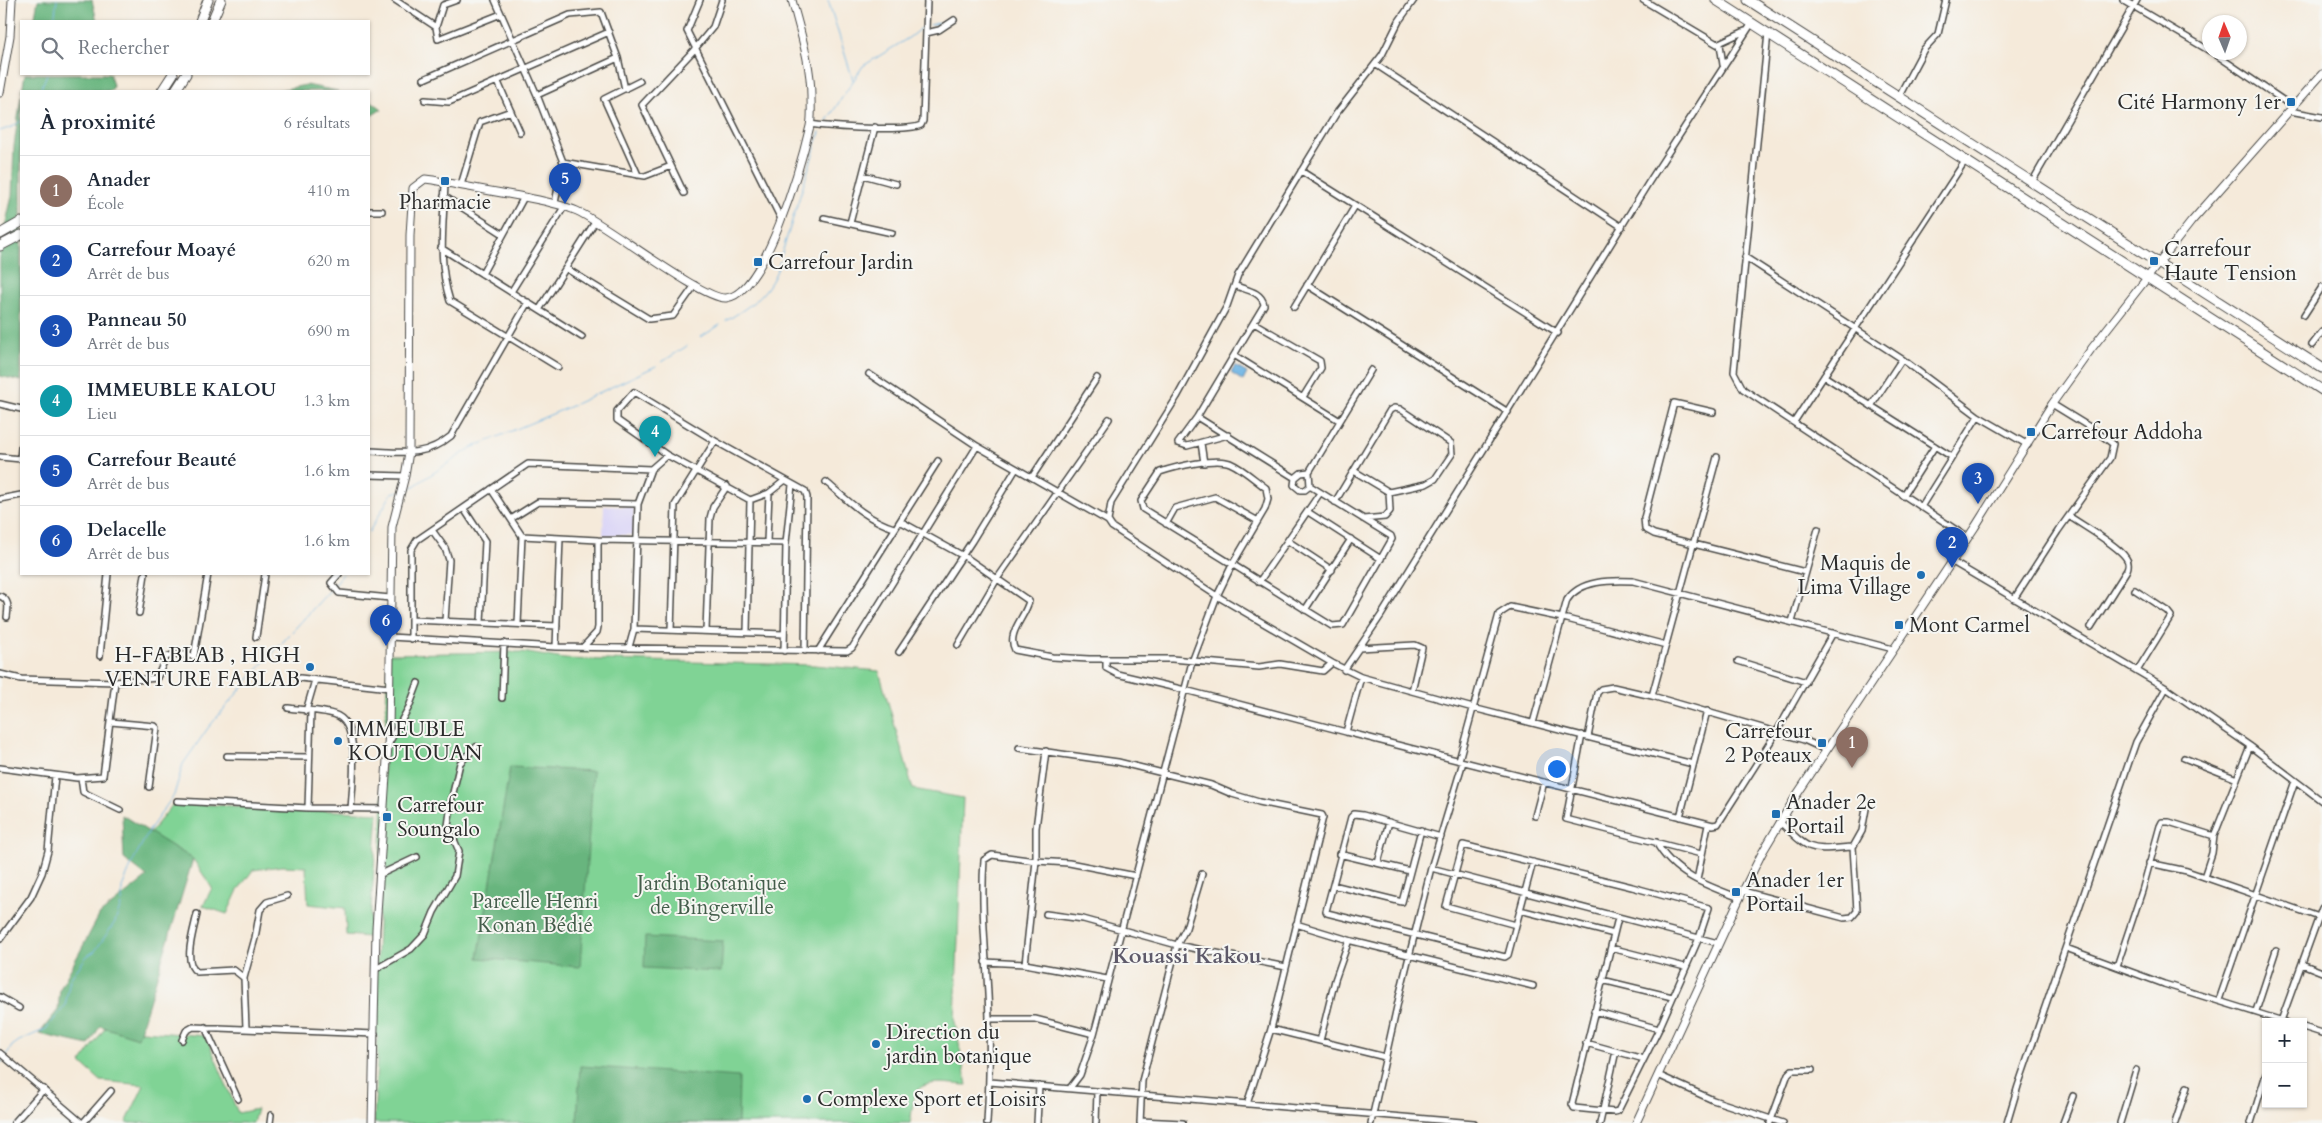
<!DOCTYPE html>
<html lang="fr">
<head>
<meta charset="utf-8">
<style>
	body { margin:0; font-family:Cardo,serif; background:#f6f6f7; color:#1f2937 }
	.controls { position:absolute; right:15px; bottom:15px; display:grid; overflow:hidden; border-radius:0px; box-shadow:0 1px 4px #0004 }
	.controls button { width:45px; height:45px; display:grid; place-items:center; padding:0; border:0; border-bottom:1px solid #e0e1e3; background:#fff; color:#1f2937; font:25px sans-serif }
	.compass { position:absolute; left:2202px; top:15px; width:45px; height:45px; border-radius:50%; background:#fff; box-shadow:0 1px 4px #0004; rotate:358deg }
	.you { position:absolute; left:1556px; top:768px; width:18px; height:18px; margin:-12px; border:4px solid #fff; border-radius:50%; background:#1a73e8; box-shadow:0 0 0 8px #1a73e833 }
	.badge { display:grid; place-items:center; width:32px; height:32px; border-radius:50%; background:#1a73e8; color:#fff; font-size:16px; font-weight:700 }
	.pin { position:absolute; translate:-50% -41px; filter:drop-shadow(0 1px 2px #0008) }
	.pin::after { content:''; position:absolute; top:26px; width:18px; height:15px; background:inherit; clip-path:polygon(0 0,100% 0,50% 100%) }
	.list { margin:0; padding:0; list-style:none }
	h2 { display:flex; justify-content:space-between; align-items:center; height:65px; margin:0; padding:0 20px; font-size:21px }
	h2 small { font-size:16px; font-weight:400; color:#747a83 }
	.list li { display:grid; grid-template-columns:32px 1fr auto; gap:15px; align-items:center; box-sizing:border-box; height:70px; padding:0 20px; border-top:1px solid #e0e1e3 }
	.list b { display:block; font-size:19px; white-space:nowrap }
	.list p { margin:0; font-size:16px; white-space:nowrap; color:#747a83 }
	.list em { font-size:16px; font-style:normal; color:#747a83 }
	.icon { flex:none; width:28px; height:28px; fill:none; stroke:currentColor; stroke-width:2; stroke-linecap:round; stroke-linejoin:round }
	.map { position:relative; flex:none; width:2322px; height:1123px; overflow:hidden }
	.search { position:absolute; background:#fff; box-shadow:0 1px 4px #0004; left:20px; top:20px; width:350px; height:55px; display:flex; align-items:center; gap:12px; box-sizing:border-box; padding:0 18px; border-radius:0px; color:#747a83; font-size:19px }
	.panel { position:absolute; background:#fff; box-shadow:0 1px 4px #0004; left:20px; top:90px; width:350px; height:485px; border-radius:0px }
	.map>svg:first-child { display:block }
	.built { fill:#dbd6f7 }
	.green { fill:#80d395; stroke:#567f60 }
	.forest { fill:#68b57e; stroke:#4a7054 }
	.water { fill:#6db4e4; stroke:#4c7088 }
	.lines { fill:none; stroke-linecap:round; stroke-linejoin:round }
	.stream { stroke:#6db4e4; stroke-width:1 }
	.street-casing { stroke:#494845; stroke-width:8 }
	.secondary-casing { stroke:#494845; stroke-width:9 }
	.highway-casing { stroke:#494845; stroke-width:11 }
	.street { stroke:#fff; stroke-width:5 }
	.secondary { stroke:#fff; stroke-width:7 }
	.highway { stroke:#fff; stroke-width:9 }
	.poi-dot { fill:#1f6fb2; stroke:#f6f6f2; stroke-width:2 }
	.labels { text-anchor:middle; stroke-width:4; stroke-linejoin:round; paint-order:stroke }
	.poi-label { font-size:21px; fill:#2b2b2b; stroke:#f6f6f2; text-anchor:start }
	.park-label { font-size:21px; fill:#445d4b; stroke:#f6f6f2 }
	.neighbourhood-label { font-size:22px; font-weight:bold; fill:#5e5a6a; stroke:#f6f6f2 }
</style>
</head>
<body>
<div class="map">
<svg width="2322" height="1123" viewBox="0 0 2322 1123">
	<rect width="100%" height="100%" fill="#f6f6f2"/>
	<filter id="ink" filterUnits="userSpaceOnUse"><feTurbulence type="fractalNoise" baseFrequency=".02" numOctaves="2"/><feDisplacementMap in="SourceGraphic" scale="10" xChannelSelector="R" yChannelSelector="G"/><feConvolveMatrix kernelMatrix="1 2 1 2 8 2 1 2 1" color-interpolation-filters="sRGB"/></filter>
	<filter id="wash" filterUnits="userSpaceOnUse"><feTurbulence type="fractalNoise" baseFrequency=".0096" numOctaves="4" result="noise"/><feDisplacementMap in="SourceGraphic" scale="20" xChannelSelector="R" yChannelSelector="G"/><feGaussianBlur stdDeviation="1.12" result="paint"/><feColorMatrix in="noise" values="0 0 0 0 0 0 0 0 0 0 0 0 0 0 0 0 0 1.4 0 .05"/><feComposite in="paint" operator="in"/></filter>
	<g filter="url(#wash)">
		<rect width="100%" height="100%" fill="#f5eada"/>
		<path class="built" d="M 604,506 L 634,507 L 633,535 L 603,535 Z"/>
		<path class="green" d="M 522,652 L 564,659 L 814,665 L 879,671 L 913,789 L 963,798 L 955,1022 L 967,1085 C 953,1085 921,1077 915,1095 C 912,1104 912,1114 910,1123 L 374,1123 L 378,1037 L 374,1036 L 388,654 Z
			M 174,803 L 378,813 L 369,937 L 346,935 L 345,908 L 308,904 L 306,867 L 282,866 L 253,870 L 238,890 L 227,914 L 203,906 L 212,888 L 193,859 L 150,833 Z
			M 105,1028 L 206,1036 L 238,1113 L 257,1109 L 253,1123 L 126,1123 L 144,1085 L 101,1081 L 81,1063 Z"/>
		<path class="forest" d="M 38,0 L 92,0 L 97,21 L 34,21 Z
			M 25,74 L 110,74 L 113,86 L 111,91 L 22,91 Z
			M 306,85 L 338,91 L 274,91 Z
			M 21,96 L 21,381 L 0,376 L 0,248 L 12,196 L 14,146 Z
			M 369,99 L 382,109 L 369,117 Z
			M 510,767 L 593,771 L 580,967 L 478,958 Z
			M 122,815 L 193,859 L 138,1038 L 100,1026 L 89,1045 L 39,1034 L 58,1010 L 60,989 L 100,914 L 147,877 L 124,859 Z
			M 645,937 L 723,941 L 721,972 L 644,968 Z
			M 580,1066 L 739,1077 L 738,1123 L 577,1123 Z"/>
		<path class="water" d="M 1235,366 L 1247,373 L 1243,381 L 1231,373 Z"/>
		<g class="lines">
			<path class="stream" d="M 828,0 L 853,80
				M 54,21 L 57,0
				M 930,25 L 948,21
				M 40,91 L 47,74
				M 826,122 L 863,66 L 910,37 L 921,28
				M 0,131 L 12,127 L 21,121
				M 781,256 L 820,132
				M 726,321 C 753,304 771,293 780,261
				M 701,337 L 720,325
				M 662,362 L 687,346
				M 405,492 L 471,448 L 569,407 L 656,366
				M 369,532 L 392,493 L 399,491
				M 334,585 L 343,574
				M 6,1056 L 12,1046 L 19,1041 L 46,1029 L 65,1006 L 70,979 L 87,956 L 95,951 L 115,922 L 122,902 L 122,887 L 135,857 L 150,829 L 174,795 L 183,764 L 208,728 L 250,678 L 331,589
				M 0,1064 L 4,1059"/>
		</g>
	</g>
	<g filter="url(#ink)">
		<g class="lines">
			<g class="street-casing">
				<path id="street" d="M 395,0 L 436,27
					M 457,0 L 443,5 L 436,27 L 438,39 L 501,14
					M 495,0 L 537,95 L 563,162 L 555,203
					M 700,0 L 687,31 L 781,219
					M 1414,0 L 1399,21 L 1382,55 L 1336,114 L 1238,275 L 1227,306 L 1177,397 L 1111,503 L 1108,521 L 1112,527 L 1217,596 L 1332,663 L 1361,677 L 1473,708 L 1693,764
					M 1643,0 L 1717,44 L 1745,31
					M 2123,0 L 2210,51
					M 926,33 L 939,30 L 954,20
					M 1768,33 L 1734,372 L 1743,389 L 1967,537
					M 1720,44 L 1723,65
					M 2212,52 L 2293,107
					M 1375,64 L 1622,227
					M 424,79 L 570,15 L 601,12 L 618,58 L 625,89
					M 498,82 L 520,132
					M 537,95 L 618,58
					M 1899,96 L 1924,49 L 1938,34 L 1946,0
					M 425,100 L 449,102 L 609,32
					M 2290,111 L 2322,117
					M 810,124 C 829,127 906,132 921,125 L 923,121 L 927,0
					M 563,162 L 645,176 L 671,166
					M 1301,171 L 1558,333
					M 638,175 L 604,99 L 640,81
					M 863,175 L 896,184
					M 445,182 C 444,223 437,261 450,301 L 558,367
					M 2032,182 L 2137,0
					M 461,185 L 480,122 L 511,111
					M 684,193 L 642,105 L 694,50 L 713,27 L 722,0
					M 444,196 L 503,234
					M 369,211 L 382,211
					M 824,218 L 892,233
					M 850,223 L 875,127
					M 441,248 L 582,337
					M 1745,257 L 1902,359 L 1978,416 L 2028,445
					M 567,269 L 649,319 L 673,316 L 695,285
					M 482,274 L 524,197
					M 1307,285 L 1508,412
					M 1236,286 C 1247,290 1262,292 1264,305 L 1234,355 L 1340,421
					M 511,292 L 564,207
					M 1294,307 L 1355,206
					M 539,310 L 595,222
					M 2304,315 L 2322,287
					M 1254,323 L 1320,361 L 1321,368 L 1303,397
					M 2312,345 L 2322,332
					M 869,374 L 977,446 L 1108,521
					M 1824,376 L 1952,457
					M 0,404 L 21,409
					M 1871,406 L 1902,359
					M 1713,412 L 1674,403 L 1644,518 L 1645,529 L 1654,534 L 1805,572
					M 1197,417 L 1295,478
					M 1794,422 L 1965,161
					M 1228,435 L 1187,446 L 1178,443 L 1197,417 L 1234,355
					M 1201,443 L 1204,463
					M 369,451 C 401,452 424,458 451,436 L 528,302
					M 0,457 L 21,459
					M 20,459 L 21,448
					M 938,461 L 900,521 L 967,558 L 1029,601 C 1025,618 1006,633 1015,650 L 1052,657 L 1089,659 L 1172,659 L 1259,667 L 1280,664 L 1323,671 L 1332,663
					M 1309,472 L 1371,370
					M 1309,472 L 1310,486 L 1305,490 L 1300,490 L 1294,485 L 1295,478 L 1301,473 Z
					M 369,475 L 405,476
					M 1032,477 L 1097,378
					M 826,482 C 847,500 867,520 894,528
					M 491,489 L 522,536 L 518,624
					M 1903,496 L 1935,446
					M 0,499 L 21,495
					M 750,500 L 667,455 L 617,420 L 617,411 L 634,392 L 715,441 L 805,491 L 807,497 L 805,651
					M 750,500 L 769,493 L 784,481
					M 1335,502 L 1390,410 L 1394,408 L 1400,409 L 1451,443 L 1452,454 L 1435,479 L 1426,484 L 1389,492 L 1354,471
					M 1921,507 L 1978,416
					M 464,509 L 485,541 L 481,623
					M 1308,512 L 1381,559
					M 2069,516 C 2083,526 2118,545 2126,558 C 2129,562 2129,565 2127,570 L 2091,627
					M 511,519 L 538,502 L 638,504
					M 1363,519 L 1385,517 L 1390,511 L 1389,492
					M 1166,524 L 1175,508 L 1215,497 L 1258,521
					M 432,530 L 445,548 L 449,560 L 445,621
					M 522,536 L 598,540 L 786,543
					M 1288,541 L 1332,570
					M 767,542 L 769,493
					M 1951,561 L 2166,688 L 2250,746 L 2322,801
					M 339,574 L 331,583 L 339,593 L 390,598
					M 1259,582 L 1320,493
					M 2135,590 L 2167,611 L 2171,616 L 2137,671
					M 0,596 C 10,600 8,608 7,617
					M 2014,599 L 2058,531 L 2110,458 L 2113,444 L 2096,431 L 2052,404
					M 1305,610 L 1351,539
					M 139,613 L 145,574
					M 411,620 L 557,626
					M 1792,622 L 1818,529
					M 634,629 L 784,634
					M 671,630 L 675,505 L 715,441
					M 706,631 L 710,518 L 713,507 L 727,486
					M 747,632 L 750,500
					M 256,637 L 265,574
					M 390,637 L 556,647 L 847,651 L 852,648 L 977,446
					M 411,639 L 411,550 L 417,540 L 528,464 L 651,469
					M 958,645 L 997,579 L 1109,419
					M 584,646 L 597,632 L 598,627 L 598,540
					M 556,647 L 560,538
					M 629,647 L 634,629 L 638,504 L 651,469 L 667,455
					M 1359,648 L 1415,645 L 1422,648 L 1412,691
					M 784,651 L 786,543 L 792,485
					M 818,651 L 900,521
					M 899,652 L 972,541 L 1016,469
					M 100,656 L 108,574
					M 1106,659 L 1106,668 L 1117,674 L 1185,690 L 1346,732
					M 1738,661 L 1806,682
					M 1344,670 L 1382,614 L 1649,182 L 1752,23
					M 0,674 L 21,679 L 115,682 L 157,678 L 166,657 L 175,654 L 194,656 L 208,574
					M 1361,677 L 1346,732 L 1713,825 L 1718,824 L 1776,733 L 1833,633
					M 300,678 L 390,688
					M 1652,696 L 1717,457
					M 502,698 L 504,643
					M 288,708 C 301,710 328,710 338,716 C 361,728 352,788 351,810
					M 306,711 L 315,680
					M 111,722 L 155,726 L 157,728 L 149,787
					M 1533,723 L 1567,600 C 1580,580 1611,580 1633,581 L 1893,649
					M 1582,735 L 1566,819 L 1701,854
					M 1588,737 L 1597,693 L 1601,689 L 1613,687 L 1652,696 L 1804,740 L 1826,750
					M 389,743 L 409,707 L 418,683
					M 1019,748 L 1118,762 L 1211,785 L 1232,794 L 1259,802 L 1322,815 L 1323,817 L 1271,1029 L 1247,1104
					M 1046,751 L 1036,828 L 1036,861 L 1069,863 L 1136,876
					M 227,756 L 309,757
					M 2184,758 L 2237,779
					M 1459,760 L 1499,614 L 1510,607 L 1567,619 L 1666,645
					M 0,768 L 77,778 L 103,776 L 115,682
					M 81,778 L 83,792 L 120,810
					M 177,801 L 308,808 L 384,809
					M 308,808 L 311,711
					M 1535,816 L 1544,782
					M 1680,817 L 1707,711
					M 1780,822 C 1812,853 1809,850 1853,847
					M 1441,837 L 1363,815 L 1354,814 L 1351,817 L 1326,911 L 1327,913 L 1505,957 L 1508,955 L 1533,862
					M 1656,842 C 1673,874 1707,886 1740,898
					M 1339,854 L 1410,871
					M 1378,863 L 1389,822
					M 2149,863 L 2187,871 L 2322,918
					M 1431,868 L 1718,943
					M 379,875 L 417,857
					M 2204,877 L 2212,853 L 2214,836
					M 1697,880 L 1708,825
					M 1333,885 L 1402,902 L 1421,830
					M 1743,891 L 1844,918 L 1852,917 L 1857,911 L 1853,847 L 1862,831 L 1867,803
					M 1520,910 L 1614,934
					M 197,914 C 194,929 182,964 197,972 L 234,970 L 244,978
					M 1046,914 L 1083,919 L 1177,945 L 1286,967
					M 1296,924 L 1352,941 L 1533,986
					M 1516,925 L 1446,906 L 1463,845 L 1632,887 L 1709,908 L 1699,938 L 1659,1029 L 1618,1111 L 1614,1112 L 1574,1108 L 1572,1104 L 1618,918
					M 0,939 L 31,897 L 42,873 L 48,851 L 55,776
					M 1611,948 L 1685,967
					M 2066,948 L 2164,984 L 2286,1022
					M 985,962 L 1025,964 L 1036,861 L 992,855 L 984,860 C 980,913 988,966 989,1020 C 990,1054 989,1089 987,1123
					M 1025,964 L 1107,979
					M 2302,964 L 2322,972
					M 2117,966 L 2142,891 L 2160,826 L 2162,822 L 2169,822 L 2214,836 L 2250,746
					M 376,969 L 411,949 L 425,934 L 434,912 L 455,876 L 459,851 L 448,826 L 452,797 L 460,763 L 476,747
					M 1602,980 L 1672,997
					M 0,997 L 19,1008
					M 2219,1000 L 2295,781
					M 1594,1011 L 1659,1029
					M 2256,1011 L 2276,950
					M 989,1019 L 1035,1019 L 1094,1034
					M 2281,1021 L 2322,908
					M 205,1027 L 238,1099
					M 2303,1027 L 2322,1033
					M 246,1028 L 244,978 L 255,938 L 260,910 L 267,902 L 287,896
					M 1271,1029 L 1385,1057
					M 182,1040 L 186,1031 L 193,1027 L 375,1034
					M 1320,1041 L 1335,980 L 1349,940
					M 1586,1043 L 1644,1059
					M 0,1053 L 82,1123
					M 1658,1075 L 1713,1100 L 1783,1123
					M 990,1082 L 1474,1123
					M 1070,1088 L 1080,1075 L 1094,1034 L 1192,662 L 1217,596 L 1232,565 L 1265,509 L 1268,499 L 1266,488 C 1255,480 1242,468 1230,463 C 1215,457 1175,467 1160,472 L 1141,501 L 1143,509 L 1332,626 L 1343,625 L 1392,539 L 1391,536 L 1310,486
					M 1140,1121 L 1183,1123
					M 14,1123 L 44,1089
					M 83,1123 L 111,1091
					M 270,1123 L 271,1115
					M 1037,1123 L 1039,1086
					M 1096,1123 L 1097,1091
					M 1140,1123 L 1142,1081 L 1177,945 L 1186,928 L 1202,874
					M 1371,1123 L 1400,993 L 1431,868 L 1463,762
					M 1600,1123 L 1616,1051
					M 1770,1123 L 1788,1074 L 1792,1070 L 1812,1070
					M 2007,1123 L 2018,1086 L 2129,762 L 2136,742 L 2166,688
					M 2063,1123 L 2073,1096
					M 2120,1123 L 2136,1070
					M 2175,1123 L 2187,1087
					M 2251,1123 L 2266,1074"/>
			</g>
			<g class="secondary-casing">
				<path id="secondary" d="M 0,93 L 10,36 L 12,0
					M 372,1123 L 376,929 L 389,729 L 392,527 L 405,476 L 409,452 L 410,235 L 413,188 L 425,179 L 433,180 C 462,186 490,191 519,196 C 538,200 559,203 577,211 C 606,224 703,300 726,298 C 765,295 802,160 810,126 C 812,117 811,106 811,96 C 811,64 800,31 792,0
					M 1636,1123 L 1743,891 L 1762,853 L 1796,796 L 1975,527 L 2052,404 L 2092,348 L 2191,222 L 2322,74"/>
			</g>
			<g class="highway-casing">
				<path id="highway" d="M 1716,0 L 2322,390
					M 1748,0 L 2322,368
					M 200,21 L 208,0
					M 212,21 L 221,0
					M 162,91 L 173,74
					M 175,91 L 186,74
					M 0,234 L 21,222
					M 0,246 L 21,235"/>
			</g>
			<use href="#street" class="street"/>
			<use href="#secondary" class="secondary"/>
			<use href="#highway" class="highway"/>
		</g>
	</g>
	<g class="poi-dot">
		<rect x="2286" y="97" width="10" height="10" rx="2.5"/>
		<rect x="440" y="176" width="10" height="10" rx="2.5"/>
		<rect x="2149" y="256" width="10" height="10" rx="2.5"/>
		<rect x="753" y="257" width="10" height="10" rx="2.5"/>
		<rect x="2026" y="427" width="10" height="10" rx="2.5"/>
		<circle cx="1921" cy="575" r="5"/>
		<rect x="1894" y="620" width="10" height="10" rx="2.5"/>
		<circle cx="310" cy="667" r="5"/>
		<circle cx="338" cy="741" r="5"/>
		<rect x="1817" y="738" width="10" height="10" rx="2.5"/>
		<rect x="1771" y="809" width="10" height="10" rx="2.5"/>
		<rect x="382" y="812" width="10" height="10" rx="2.5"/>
		<rect x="1731" y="887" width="10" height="10" rx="2.5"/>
		<circle cx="876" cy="1044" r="5"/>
		<circle cx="807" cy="1099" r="5"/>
	</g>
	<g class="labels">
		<g class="poi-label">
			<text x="2281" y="109" text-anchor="end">Cité Harmony 1er</text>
			<text x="445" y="209" text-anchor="middle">Pharmacie</text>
			<text x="2164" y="256">Carrefour<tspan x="2164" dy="24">Haute Tension</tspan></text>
			<text x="768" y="269">Carrefour Jardin</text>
			<text x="2041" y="439">Carrefour Addoha</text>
			<text x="1911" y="570" text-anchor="end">Maquis de<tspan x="1911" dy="24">Lima Village</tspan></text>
			<text x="1909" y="632">Mont Carmel</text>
			<text x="300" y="662" text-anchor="end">H-FABLAB , HIGH<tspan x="300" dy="24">VENTURE FABLAB</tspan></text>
			<text x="348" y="736">IMMEUBLE<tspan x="348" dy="24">KOUTOUAN</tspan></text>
			<text x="1812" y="738" text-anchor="end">Carrefour<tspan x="1812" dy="24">2 Poteaux</tspan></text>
			<text x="1786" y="809">Anader 2e<tspan x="1786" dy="24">Portail</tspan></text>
			<text x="397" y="812">Carrefour<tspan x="397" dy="24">Soungalo</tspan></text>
			<text x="1746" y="887">Anader 1er<tspan x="1746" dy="24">Portail</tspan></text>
			<text x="886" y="1039">Direction du<tspan x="886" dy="24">jardin botanique</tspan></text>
			<text x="817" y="1106">Complexe Sport et Loisirs</text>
		</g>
		<g class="park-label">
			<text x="712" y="890">Jardin Botanique<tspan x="712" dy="24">de Bingerville</tspan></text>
			<text x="535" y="908">Parcelle Henri<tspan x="535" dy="24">Konan Bédié</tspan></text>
		</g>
		<g class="neighbourhood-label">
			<text x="1187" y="963">Kouassi Kakou</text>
		</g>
	</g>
</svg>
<div class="controls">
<button>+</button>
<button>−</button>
</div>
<svg class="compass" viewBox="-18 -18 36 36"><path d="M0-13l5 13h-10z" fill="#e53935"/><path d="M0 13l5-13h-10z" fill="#747a83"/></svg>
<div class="you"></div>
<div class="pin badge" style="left:1852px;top:768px;background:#8d6e63">1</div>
<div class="pin badge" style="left:1952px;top:568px;background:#1a4fb4">2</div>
<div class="pin badge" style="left:1978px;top:504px;background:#1a4fb4">3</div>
<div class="pin badge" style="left:655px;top:457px;background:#0f9aa8">4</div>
<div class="pin badge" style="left:565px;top:204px;background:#1a4fb4">5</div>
<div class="pin badge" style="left:386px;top:646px;background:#1a4fb4">6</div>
<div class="search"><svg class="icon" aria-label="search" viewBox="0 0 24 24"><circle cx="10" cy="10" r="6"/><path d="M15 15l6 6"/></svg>Rechercher</div>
<section class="panel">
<h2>À proximité<small>6 résultats</small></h2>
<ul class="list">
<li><span class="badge" style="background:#8d6e63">1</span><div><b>Anader</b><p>École</p></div><em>410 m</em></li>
<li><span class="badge" style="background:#1a4fb4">2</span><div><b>Carrefour Moayé</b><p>Arrêt de bus</p></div><em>620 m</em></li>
<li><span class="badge" style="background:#1a4fb4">3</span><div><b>Panneau 50</b><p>Arrêt de bus</p></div><em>690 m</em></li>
<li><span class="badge" style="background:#0f9aa8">4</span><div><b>IMMEUBLE KALOU</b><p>Lieu</p></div><em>1.3 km</em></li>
<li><span class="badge" style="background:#1a4fb4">5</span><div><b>Carrefour Beauté</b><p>Arrêt de bus</p></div><em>1.6 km</em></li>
<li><span class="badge" style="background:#1a4fb4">6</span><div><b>Delacelle</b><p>Arrêt de bus</p></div><em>1.6 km</em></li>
</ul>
</section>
</div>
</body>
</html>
